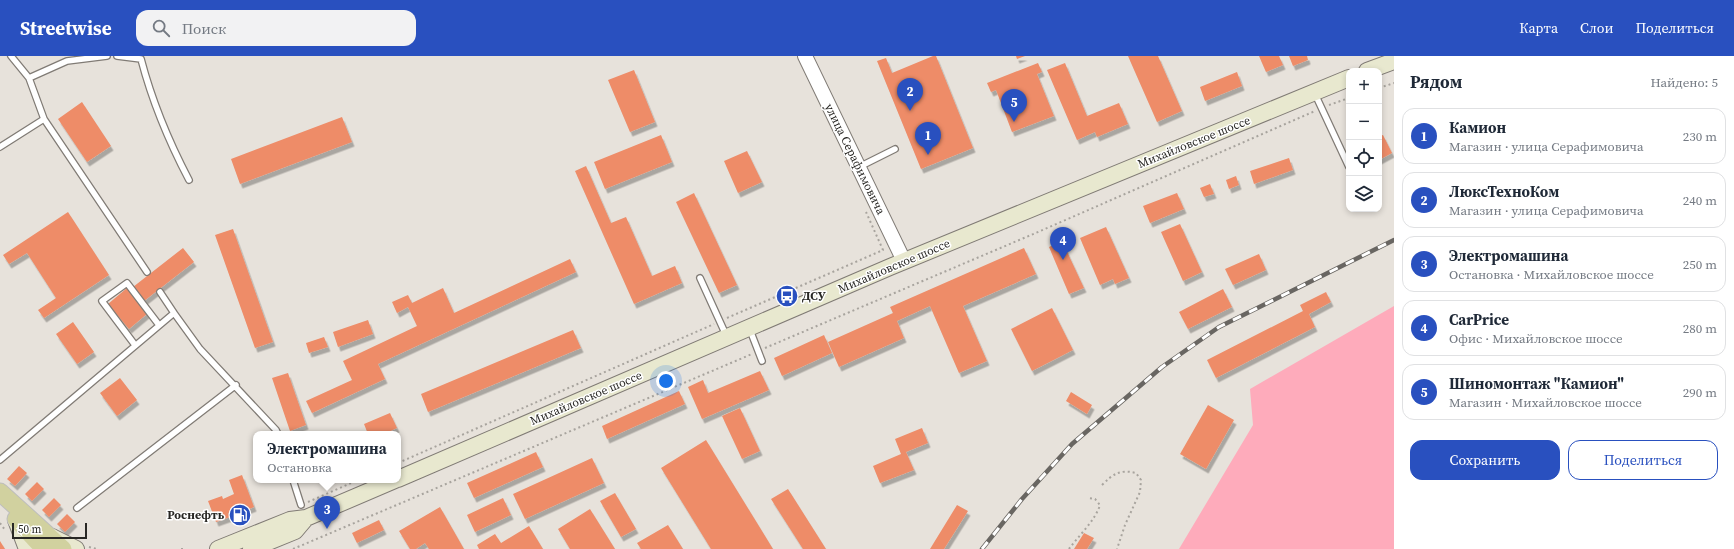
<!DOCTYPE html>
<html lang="ru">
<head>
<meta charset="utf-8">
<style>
	body { margin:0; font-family:"Source Serif 4",serif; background:#f2f2f3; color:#1f2937 }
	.controls { position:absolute; right:12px; top:12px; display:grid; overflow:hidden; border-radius:8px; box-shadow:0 2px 6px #0003 }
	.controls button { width:36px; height:36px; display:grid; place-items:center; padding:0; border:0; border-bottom:1px solid #e0e1e3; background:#fff; color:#1f2937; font:20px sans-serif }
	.scale { position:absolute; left:12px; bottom:10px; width:75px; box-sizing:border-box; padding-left:4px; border:2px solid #282724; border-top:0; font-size:11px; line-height:14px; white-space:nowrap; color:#282724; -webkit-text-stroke:3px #fff; paint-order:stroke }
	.you { position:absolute; left:666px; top:325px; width:14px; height:14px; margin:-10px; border:3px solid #fff; border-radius:50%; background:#1a73e8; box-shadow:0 0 0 6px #1a73e833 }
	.badge { display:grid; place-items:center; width:26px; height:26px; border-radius:50%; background:#2950bf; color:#fff; font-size:13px; font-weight:700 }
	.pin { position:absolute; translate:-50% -33px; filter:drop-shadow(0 1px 2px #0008) }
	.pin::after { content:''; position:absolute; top:21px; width:14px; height:12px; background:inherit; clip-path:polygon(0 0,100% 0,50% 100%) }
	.popup { position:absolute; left:253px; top:375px; width:148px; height:52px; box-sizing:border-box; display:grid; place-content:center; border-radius:8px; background:#fff; filter:drop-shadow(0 1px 3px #0005); font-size:13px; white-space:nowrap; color:#747a83 }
	.popup b { font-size:15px; color:#1f2937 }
	.popup::after { content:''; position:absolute; left:50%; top:100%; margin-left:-8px; border:8px solid transparent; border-top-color:#fff }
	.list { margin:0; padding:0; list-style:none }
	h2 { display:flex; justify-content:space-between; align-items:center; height:52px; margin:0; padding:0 16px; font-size:17px }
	h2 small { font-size:13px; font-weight:400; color:#747a83 }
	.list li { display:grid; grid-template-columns:26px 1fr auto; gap:12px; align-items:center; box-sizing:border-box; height:56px; margin:0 8px 8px; padding:0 8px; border:1px solid #e0e1e3; border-radius:12px }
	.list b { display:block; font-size:15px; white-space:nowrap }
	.list p { margin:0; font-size:13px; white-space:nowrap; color:#747a83 }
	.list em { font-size:13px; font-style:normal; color:#747a83 }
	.actions { display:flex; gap:8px; padding:12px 16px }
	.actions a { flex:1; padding:9px 0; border:1px solid #2950bf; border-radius:12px; text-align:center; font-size:14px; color:#2950bf }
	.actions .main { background:#2950bf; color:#fff }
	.icon { flex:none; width:22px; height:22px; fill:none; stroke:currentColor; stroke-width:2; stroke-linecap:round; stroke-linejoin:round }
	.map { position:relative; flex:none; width:1394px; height:493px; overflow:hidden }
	header { display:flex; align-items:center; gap:24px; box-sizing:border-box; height:56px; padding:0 20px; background:#2950bf; color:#fff }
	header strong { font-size:19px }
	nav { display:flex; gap:22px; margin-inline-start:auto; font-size:14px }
	.search { width:280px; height:36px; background:#f2f2f3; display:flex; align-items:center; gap:10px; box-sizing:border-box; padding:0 14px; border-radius:12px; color:#747a83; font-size:15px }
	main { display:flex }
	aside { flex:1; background:#fff }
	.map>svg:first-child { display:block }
	.green { fill:#feabbb }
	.building { fill:#ee8c68; filter:url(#shadow) }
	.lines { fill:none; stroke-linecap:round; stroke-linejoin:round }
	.service-casing { stroke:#807b75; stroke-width:8 }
	.tertiary-casing { stroke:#807b75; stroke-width:16 }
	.secondary-casing { stroke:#807b75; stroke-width:18 }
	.primary-casing { stroke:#bebebd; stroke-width:19 }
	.path { stroke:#a8a49e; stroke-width:2; stroke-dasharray:2 3; stroke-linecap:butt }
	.service { stroke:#fff; stroke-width:5.5 }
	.tertiary { stroke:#fff; stroke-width:14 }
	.secondary { stroke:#e8e8cf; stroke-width:16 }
	.primary { stroke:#d1d19f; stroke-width:17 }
	.rail-casing { stroke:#696662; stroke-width:4.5 }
	.rail { stroke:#fff; stroke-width:3; stroke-dasharray:9; stroke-linecap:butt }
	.labels { text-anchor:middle; stroke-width:3; stroke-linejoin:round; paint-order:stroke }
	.street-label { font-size:12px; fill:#282724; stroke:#fff }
	.poi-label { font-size:12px; font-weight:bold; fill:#282724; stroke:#fff; text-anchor:start }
</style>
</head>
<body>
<header>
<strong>Streetwise</strong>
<div class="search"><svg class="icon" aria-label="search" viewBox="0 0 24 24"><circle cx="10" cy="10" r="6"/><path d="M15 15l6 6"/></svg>Поиск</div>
<nav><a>Карта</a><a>Слои</a><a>Поделиться</a></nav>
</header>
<main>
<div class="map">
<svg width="1394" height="493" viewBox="0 0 1394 493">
	<defs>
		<filter id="shadow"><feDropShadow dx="2.5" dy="4.5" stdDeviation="0" flood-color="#0004"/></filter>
	</defs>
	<rect width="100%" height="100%" fill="#e7e2db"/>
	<path class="green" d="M 1394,250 L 1394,493 L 1179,493 L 1253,369 L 1250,333 Z"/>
	<path class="building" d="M 933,0 L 936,0 L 973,92 L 921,113 L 877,5 L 886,2 L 892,17 Z
		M 1016,0 L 1025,0 L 1017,3 Z
		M 1128,0 L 1158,0 L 1182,55 L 1157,66 Z
		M 1259,0 L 1279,0 L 1283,9 L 1266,16 Z
		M 1289,0 L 1307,0 L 1308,4 L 1293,10 Z
		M 1038,7 L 1042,16 L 1037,18 L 1054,60 L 1012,76 L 996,34 L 991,36 L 987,27 Z
		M 1065,7 L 1087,60 L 1119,47 L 1128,68 L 1097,81 L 1095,76 L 1077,84 L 1047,14 Z
		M 634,14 L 655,66 L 630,76 L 608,24 Z
		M 1237,16 L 1242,30 L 1205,45 L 1200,31 Z
		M 82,46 L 111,90 L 87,106 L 58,63 Z
		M 342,61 L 352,86 L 240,128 L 231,103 Z
		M 661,79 L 672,106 L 605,133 L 594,106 Z
		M 1383,79 L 1392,97 L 1379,104 L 1379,80 Z
		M 747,95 L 762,126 L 738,137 L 724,105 Z
		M 1289,102 L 1293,114 L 1254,128 L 1250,115 Z
		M 586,110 L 611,167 L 626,161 L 652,220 L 675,210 L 682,227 L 634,248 L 575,115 Z
		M 1236,120 L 1239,129 L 1229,133 L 1226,124 Z
		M 1210,128 L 1214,138 L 1204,141 L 1200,132 Z
		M 694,137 L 737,229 L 719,237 L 676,146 Z
		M 1177,137 L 1184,153 L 1150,167 L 1143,150 Z
		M 68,156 L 109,219 L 44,262 L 38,254 L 56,242 L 27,197 L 9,208 L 3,199 Z
		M 1180,168 L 1202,216 L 1183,225 L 1161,176 Z
		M 1106,171 L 1129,222 L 1115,228 L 1113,223 L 1100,229 L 1080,182 Z
		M 233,173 L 273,286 L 255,292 L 215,179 Z
		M 1062,185 L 1084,232 L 1069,238 L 1049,191 Z
		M 183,192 L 194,206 L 144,245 L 133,231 Z
		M 1024,192 L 1036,218 L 963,250 L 987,305 L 959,317 L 930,250 L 897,265 L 904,282 L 839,311 L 828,286 L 893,257 L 890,251 Z
		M 1259,198 L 1266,214 L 1233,229 L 1225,213 Z
		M 570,203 L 576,216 L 378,308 L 385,323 L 312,357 L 306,345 L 352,324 L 343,305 L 417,270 L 408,251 L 397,257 L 392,246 L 408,239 L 412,247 L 443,232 L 454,257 Z
		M 127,232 L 148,257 L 129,273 L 108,248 Z
		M 1223,233 L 1232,251 L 1188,273 L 1179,256 Z
		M 1326,236 L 1331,246 L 1309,258 L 1315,271 L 1216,322 L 1207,304 L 1303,255 L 1300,249 Z
		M 1052,252 L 1073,294 L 1032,315 L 1011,273 Z
		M 368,264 L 373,278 L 338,291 L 333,276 Z
		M 73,266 L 94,296 L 77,308 L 56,278 Z
		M 573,274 L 581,292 L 428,356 L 421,338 Z
		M 824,279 L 832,297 L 782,320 L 774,302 Z
		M 324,281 L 328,291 L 309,297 L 306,287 Z
		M 760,315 L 769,334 L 702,363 L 688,331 L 703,324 L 708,337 Z
		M 288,317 L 306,369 L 290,375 L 272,322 Z
		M 120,322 L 137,344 L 117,360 L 100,337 Z
		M 679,335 L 685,348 L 607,383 L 602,370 Z
		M 1071,336 L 1092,349 L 1087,358 L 1066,345 Z
		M 1208,349 L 1234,364 L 1206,413 L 1180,398 Z
		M 740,352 L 760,395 L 742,403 L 722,360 Z
		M 390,357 L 397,372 L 384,378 L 368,378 L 364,368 Z
		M 922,372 L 928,387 L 906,396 L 914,414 L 880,427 L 873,410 L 901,398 L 895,383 Z
		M 706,384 L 773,493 L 711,493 L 661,412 Z
		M 536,396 L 543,411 L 474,442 L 467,427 Z
		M 592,402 L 604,427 L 525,463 L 513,438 Z
		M 19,410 L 27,417 L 15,430 L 7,423 Z
		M 242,419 L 254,451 L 242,456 L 241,453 L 228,457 L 230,461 L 216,466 L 208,445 L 222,440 L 223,443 L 234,438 L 229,424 Z
		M 37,426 L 44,433 L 32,445 L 25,438 Z
		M 788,433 L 826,493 L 803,493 L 771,443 Z
		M 615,437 L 636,473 L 621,481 L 600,445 Z
		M 54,442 L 61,449 L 49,461 L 42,454 Z
		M 503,442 L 511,459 L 475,476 L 467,459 Z
		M 957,449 L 968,455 L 944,493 L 930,493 Z
		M 440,451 L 464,493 L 429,493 L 425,487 L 416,493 L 410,493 L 399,475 Z
		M 590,453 L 615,493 L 570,493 L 558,473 Z
		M 67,458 L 75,466 L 65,476 L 57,468 Z
		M 379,464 L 384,474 L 357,487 L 352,477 Z
		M 668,469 L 683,493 L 641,493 L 637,487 Z
		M 529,470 L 543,493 L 479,493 L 477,489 L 495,478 L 501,487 Z
		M 1084,477 L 1094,482 L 1087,493 L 1074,493 Z
		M 0,485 L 5,493 L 0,493 Z"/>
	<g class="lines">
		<g class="service-casing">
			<path id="service" d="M 11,0 L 29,22 L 44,63 L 147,216
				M 117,0 L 141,3 C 152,45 168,84 189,124
				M 29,22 L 67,5 L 107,0
				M 1315,38 L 1349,111
				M 0,91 L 44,63
				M 859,111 L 895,93
				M 700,222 L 726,279
				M 160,236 L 174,257
				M 750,274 L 762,305
				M 135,289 L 102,245 L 127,227 L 159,269
				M 0,404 L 174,257 L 200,293 L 276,374 L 278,378
				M 293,424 L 301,449
				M 77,452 L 236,329"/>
		</g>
		<g class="tertiary-casing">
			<path id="tertiary" d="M 805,0 L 904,205"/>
		</g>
		<g class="secondary-casing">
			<path id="secondary" d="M 1367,15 L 1394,5
				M 398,423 L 890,211 L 1349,22
				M 16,464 L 27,493
				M 52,481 L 76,493
				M 218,493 L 290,464 L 306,462 L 395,424
				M 251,493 L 295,475 L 306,462"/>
		</g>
		<g class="primary-casing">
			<path id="primary" d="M 0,436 L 63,493
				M 16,463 L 44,493"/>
		</g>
		<path class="path" d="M 1379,32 L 1394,27
			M 1329,49 L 1349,42
			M 727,262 L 883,194 L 866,156
			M 765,292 L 1031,179 L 1315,55
			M 398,407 L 714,268
			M 1102,429 C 1113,418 1120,413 1136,417 L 1141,424 L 1140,436 L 1125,469 L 1117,493
			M 308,446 L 358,424
			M 0,467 L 5,474
			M 89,491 L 97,493
			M 181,493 L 184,493
			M 293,493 L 752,298
			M 1069,493 C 1079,479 1095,465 1100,449 L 1095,443 L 1088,442"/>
		<use href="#service" class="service"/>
		<use href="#tertiary" class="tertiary"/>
		<use href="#secondary" class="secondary"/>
		<use href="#primary" class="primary"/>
		<g class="rail-casing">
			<path id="rail" d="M 982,493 L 1022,443 L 1072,388 L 1162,311 L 1219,271 L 1394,184"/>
		</g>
		<use href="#rail" class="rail"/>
	</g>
	<defs>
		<g id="bus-disc" transform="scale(1.15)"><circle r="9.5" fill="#2950bf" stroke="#fff"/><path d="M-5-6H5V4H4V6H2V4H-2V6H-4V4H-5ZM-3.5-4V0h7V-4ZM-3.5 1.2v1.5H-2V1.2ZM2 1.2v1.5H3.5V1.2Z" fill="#fff"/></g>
		<g id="fuel-disc" transform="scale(1.15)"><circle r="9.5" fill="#2950bf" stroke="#fff"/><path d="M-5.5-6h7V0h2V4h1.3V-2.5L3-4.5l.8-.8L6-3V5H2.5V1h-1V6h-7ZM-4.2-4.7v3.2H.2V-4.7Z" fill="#fff"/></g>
	</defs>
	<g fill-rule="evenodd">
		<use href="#bus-disc" x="787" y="240"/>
		<use href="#fuel-disc" x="240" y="459"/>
	</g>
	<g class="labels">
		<g class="street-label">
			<text transform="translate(1194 86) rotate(-22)" y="4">Михайловское шоссе</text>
			<text transform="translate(855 103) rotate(64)" y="4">улица Серафимовича</text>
			<text transform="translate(894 210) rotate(-23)" y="4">Михайловское шоссе</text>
			<text transform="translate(586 342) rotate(-23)" y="4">Михайловское шоссе</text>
		</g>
		<g class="poi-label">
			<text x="802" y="244">ДСУ</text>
			<text x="224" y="463" text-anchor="end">Роснефть</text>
		</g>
	</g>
</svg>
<div class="controls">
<button>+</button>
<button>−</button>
<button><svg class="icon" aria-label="locate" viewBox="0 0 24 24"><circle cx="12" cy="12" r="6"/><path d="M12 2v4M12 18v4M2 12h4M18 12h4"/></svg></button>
<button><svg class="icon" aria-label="layers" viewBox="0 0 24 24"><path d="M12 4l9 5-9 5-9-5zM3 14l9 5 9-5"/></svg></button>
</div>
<div class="scale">50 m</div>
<div class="you"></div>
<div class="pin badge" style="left:928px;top:99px">1</div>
<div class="pin badge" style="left:910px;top:55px">2</div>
<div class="pin badge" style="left:327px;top:473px">3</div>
<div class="popup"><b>Электромашина</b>Остановка</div>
<div class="pin badge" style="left:1063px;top:204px">4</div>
<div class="pin badge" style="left:1014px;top:66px">5</div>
</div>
<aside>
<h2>Рядом<small>Найдено: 5</small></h2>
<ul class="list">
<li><span class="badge">1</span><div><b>Камион</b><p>Магазин · улица Серафимовича</p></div><em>230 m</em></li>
<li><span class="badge">2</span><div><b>ЛюксТехноКом</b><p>Магазин · улица Серафимовича</p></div><em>240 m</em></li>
<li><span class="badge">3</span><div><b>Электромашина</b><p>Остановка · Михайловское шоссе</p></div><em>250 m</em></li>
<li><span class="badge">4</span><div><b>CarPrice</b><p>Офис · Михайловское шоссе</p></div><em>280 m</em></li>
<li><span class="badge">5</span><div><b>Шиномонтаж &quot;Камион&quot;</b><p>Магазин · Михайловское шоссе</p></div><em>290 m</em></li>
</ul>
<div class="actions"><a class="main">Сохранить</a><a>Поделиться</a></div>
</aside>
</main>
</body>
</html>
